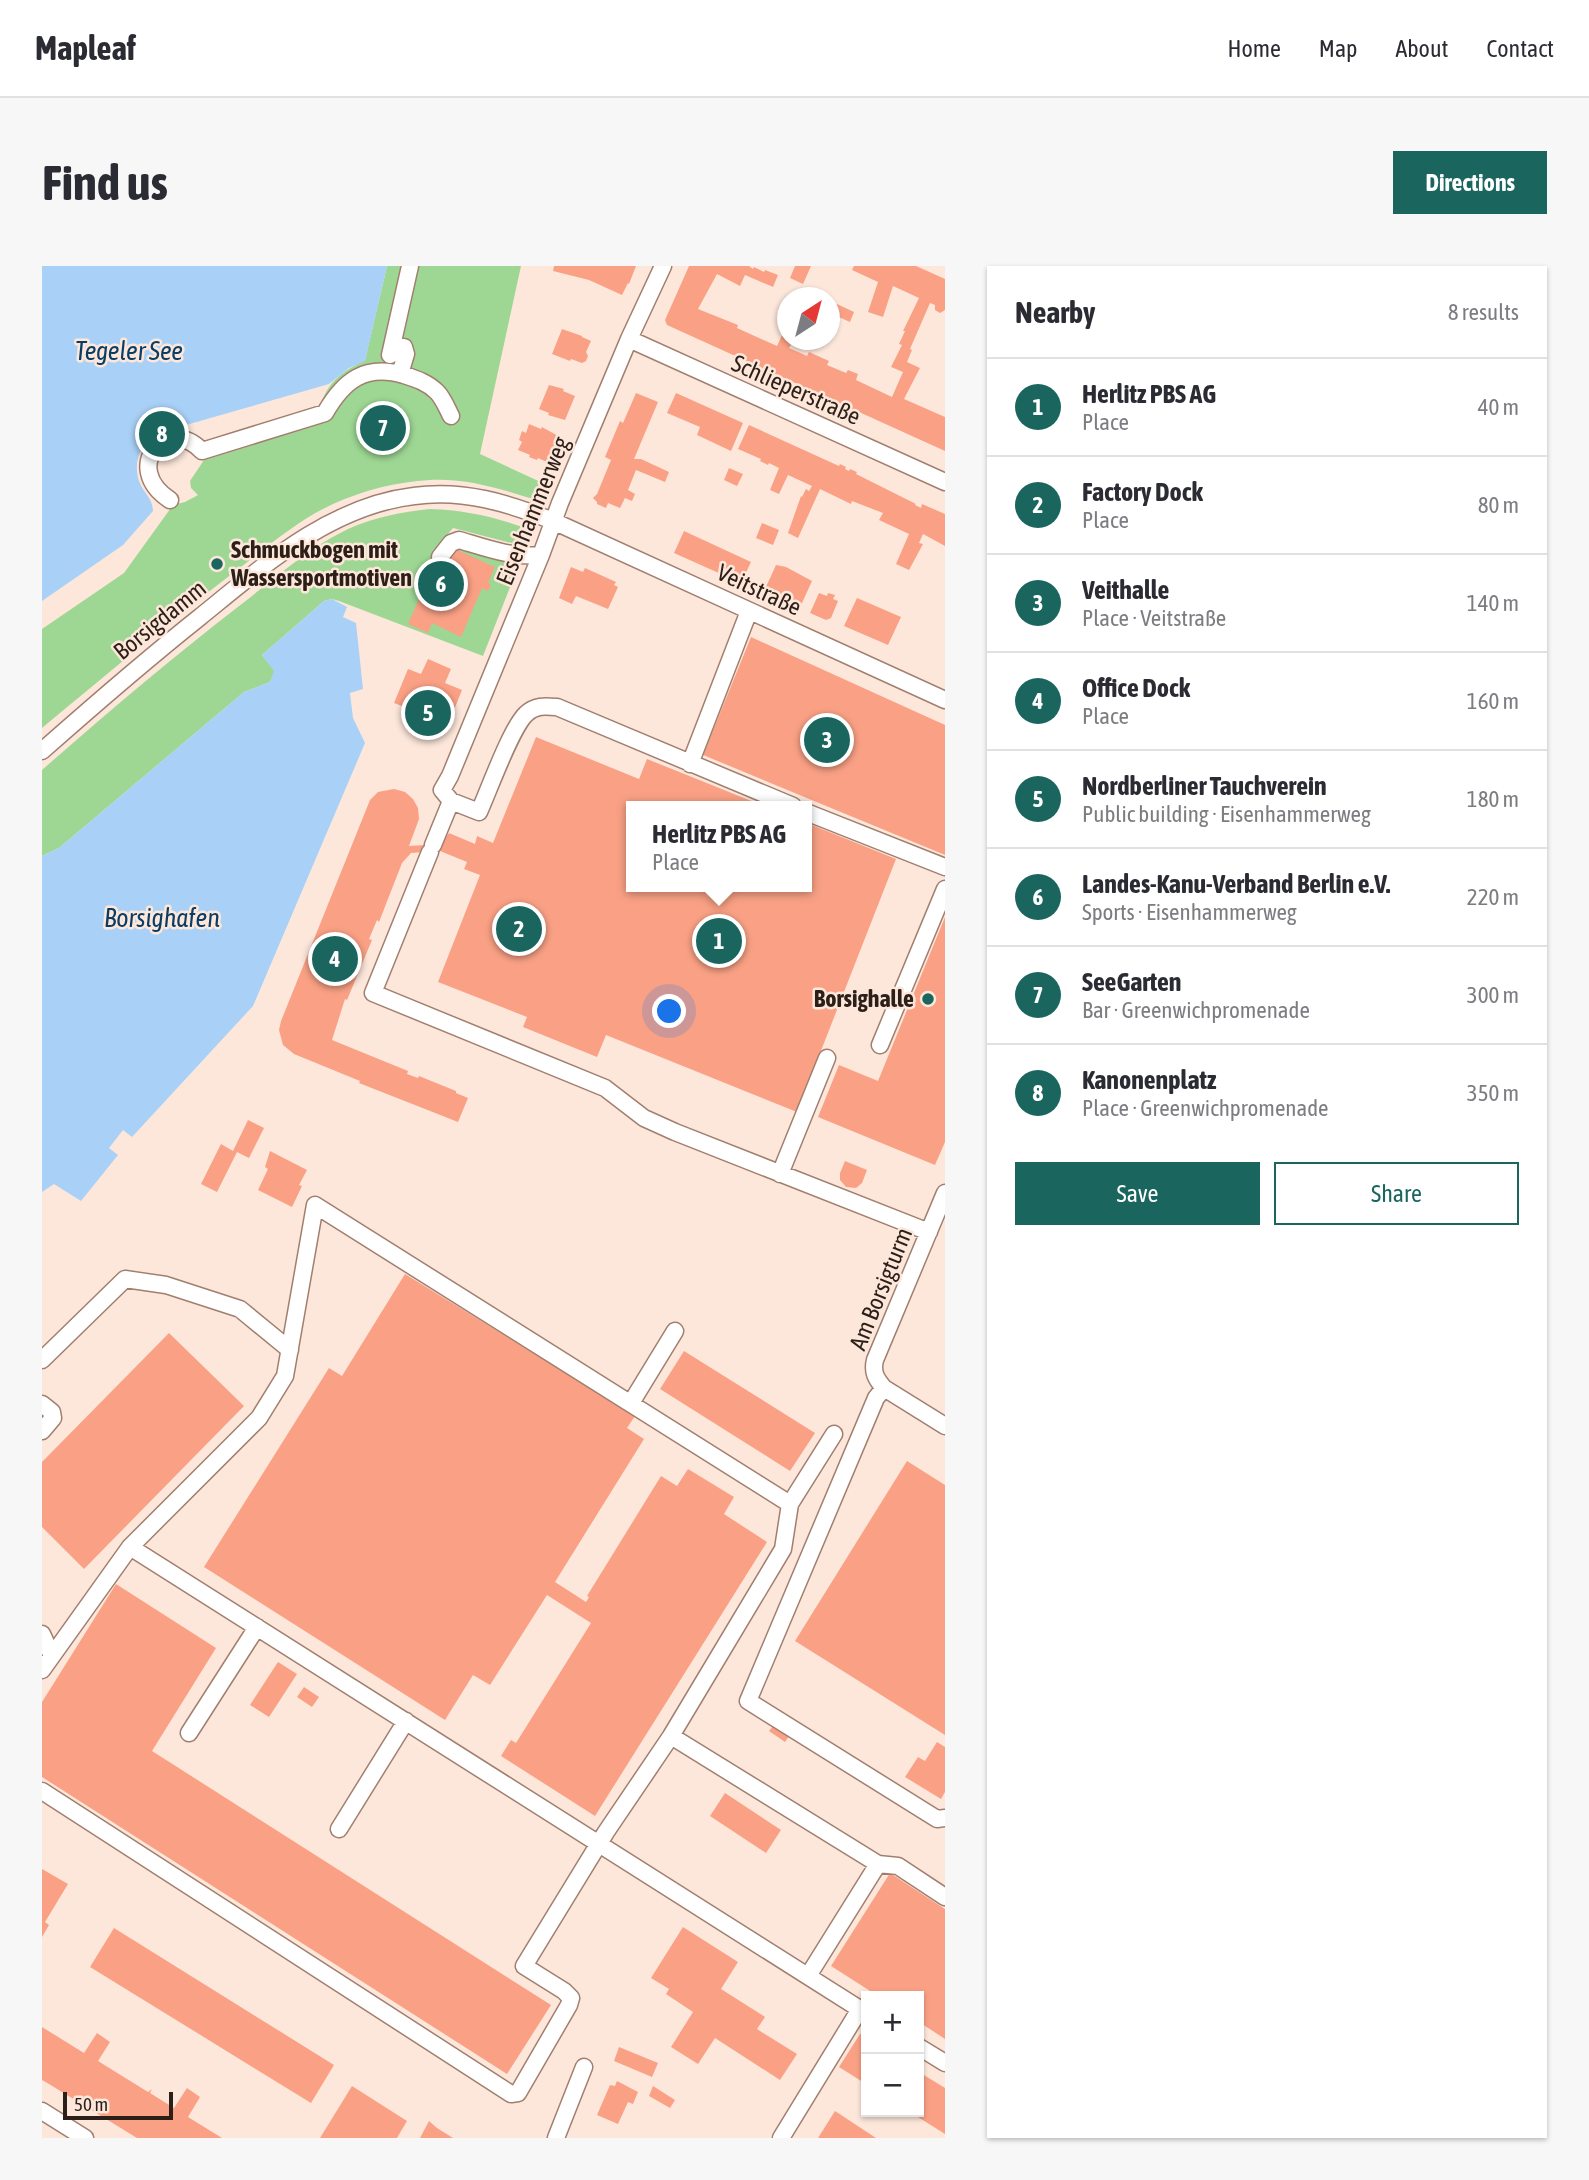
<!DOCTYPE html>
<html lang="en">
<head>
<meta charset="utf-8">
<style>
	body { margin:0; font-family:"Asap Condensed",sans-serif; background:#f7f7f7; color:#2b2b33 }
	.controls { position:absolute; right:21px; bottom:21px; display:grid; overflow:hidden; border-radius:0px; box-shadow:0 2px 5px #0004 }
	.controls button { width:63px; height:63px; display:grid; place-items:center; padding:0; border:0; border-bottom:2px solid #e1e1e2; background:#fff; color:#2b2b33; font:35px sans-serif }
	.compass { position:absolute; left:735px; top:21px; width:63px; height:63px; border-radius:50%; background:#fff; box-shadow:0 2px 5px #0004; rotate:36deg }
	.scale { position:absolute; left:21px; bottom:18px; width:110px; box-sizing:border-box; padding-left:7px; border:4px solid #2c1f18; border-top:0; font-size:19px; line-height:24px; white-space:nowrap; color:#2c1f18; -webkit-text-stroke:5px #fde7db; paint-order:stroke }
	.you { position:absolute; left:628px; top:746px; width:24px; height:24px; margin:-18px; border:5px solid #fff; border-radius:50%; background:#1a73e8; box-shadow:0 0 0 10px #1a73e833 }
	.badge { display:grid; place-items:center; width:46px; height:46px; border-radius:50%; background:#1a665f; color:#fff; font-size:23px; font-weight:700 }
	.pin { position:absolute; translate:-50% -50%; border:4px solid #fff; box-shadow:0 2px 7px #0006 }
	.popup { position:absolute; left:584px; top:535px; width:186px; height:91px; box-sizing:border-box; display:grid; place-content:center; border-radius:0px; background:#fff; filter:drop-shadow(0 2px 5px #0005); font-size:23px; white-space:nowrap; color:#7c7c81 }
	.popup b { font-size:26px; color:#2b2b33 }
	.popup::after { content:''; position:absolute; left:50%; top:100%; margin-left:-14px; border:14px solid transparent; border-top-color:#fff }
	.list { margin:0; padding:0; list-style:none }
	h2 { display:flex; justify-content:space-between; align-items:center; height:91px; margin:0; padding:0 28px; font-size:30px }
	h2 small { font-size:23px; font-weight:400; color:#7c7c81 }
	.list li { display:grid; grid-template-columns:46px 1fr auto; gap:21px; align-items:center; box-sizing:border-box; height:98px; padding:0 28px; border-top:2px solid #e1e1e2 }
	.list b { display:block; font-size:26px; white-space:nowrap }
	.list p { margin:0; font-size:23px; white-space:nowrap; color:#7c7c81 }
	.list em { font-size:23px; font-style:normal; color:#7c7c81 }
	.actions { display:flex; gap:14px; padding:21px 28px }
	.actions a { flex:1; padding:16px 0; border:2px solid #1a665f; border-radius:0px; text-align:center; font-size:24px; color:#1a665f }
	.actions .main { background:#1a665f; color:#fff }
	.map { position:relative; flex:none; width:903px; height:1872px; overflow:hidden; border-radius:0px }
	header { display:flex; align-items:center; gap:42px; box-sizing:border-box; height:98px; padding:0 35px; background:#fff; border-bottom:2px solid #e1e1e2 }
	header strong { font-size:33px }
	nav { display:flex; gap:38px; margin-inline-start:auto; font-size:24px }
	.intro { display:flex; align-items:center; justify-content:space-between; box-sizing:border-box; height:168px; padding:0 42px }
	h1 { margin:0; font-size:49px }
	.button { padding:18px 32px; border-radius:0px; background:#1a665f; color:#fff; font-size:24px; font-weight:700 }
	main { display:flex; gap:42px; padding:0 42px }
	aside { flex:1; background:#fff; border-radius:0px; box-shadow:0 2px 5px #0004 }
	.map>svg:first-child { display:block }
	.green { fill:#9ed794 }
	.water { fill:#a9d1f7 }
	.building { fill:#faa185 }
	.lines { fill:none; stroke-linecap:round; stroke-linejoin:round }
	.minor-casing { stroke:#a17f6e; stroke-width:19 }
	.minor { stroke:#fff; stroke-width:16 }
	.poi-dot { fill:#1a665f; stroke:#fde7db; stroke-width:2.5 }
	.labels { text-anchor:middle; stroke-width:5; stroke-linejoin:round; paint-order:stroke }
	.street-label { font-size:24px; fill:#2c1f18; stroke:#fde7db }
	.poi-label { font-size:24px; font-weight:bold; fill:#2c1f18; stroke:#fde7db; text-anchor:start }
	.water-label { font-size:26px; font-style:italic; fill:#0a3d65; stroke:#fde7db }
</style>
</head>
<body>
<header>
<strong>Mapleaf</strong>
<nav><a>Home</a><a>Map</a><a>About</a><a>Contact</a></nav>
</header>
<div class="intro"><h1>Find us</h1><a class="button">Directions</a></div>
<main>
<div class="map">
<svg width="903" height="1872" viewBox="0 0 903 1872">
	<rect width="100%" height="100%" fill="#fde7db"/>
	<path class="green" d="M 345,0 L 479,0 L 438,188 L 503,218 L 498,235 C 461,224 427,212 388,214 C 354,216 322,224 291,238 C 256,254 225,281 195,304 C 128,355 64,409 0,462 L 0,363 L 82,307 L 131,239 L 143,236 L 156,229 L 149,222 L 148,215 L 162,194 L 269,161 C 285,123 284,114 323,94 Z
		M 388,243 C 425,244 457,252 492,265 L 485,281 L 411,262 L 395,281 L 414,277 L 476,301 L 441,390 L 297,335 L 290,333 L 282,335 L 220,389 L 233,405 L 228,416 L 202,426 L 17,582 L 0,590 L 0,504 C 66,446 132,390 201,337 C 234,311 268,281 306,263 C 333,251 359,246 388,243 Z"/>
	<path class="water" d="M 0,0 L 345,0 L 323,95 L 307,102 L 287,118 L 137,161 C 109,163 88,187 97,215 C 101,227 111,232 111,245 L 81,279 L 0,335 Z
		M 290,333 L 305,341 L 301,351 L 314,357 L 321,423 L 308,427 L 311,452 L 323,477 L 211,740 L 90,871 L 81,864 L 67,882 L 76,889 L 39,935 L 12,918 L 0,926 L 0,590 L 17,582 L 202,426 L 228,416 L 232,405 L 220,389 L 282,335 Z"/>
	<path class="building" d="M 512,0 L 594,0 L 587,18 L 586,17 L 580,29 L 547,14 L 511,5 Z
		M 647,0 L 707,0 L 711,3 L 712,1 L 722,6 L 723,4 L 736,9 L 731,21 L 703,9 L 698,20 L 675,8 L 656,43 L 696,59 L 695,62 L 735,80 L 746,56 L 746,74 L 752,74 L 747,82 L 765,90 L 767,86 L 787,95 L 785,99 L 804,107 L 806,104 L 816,108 L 814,114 L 850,131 L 861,106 L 849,101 L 860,79 L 857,78 L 863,65 L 861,65 L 877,32 L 851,20 L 841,51 L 826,46 L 836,16 L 810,4 L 812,0 L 874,0 L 903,13 L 903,44 L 898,47 L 893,44 L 893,39 L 888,37 L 868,83 L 870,84 L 865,96 L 878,102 L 862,133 L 903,151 L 903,185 L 625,59 L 623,54 Z
		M 753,0 L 769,0 L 761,18 L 748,12 Z
		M 795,38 L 812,46 L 808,56 L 790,48 Z
		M 520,63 L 540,70 L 540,71 L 549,75 L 544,86 L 546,90 L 544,95 L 540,97 L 529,93 L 528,95 L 510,88 Z
		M 507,119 L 522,123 L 521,125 L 533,130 L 523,154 L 506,149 L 507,147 L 497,143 Z
		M 594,127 L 616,136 L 592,193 L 599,193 L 627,206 L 623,216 L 594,204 L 586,224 L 593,228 L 590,235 L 583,232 L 578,242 L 566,237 L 564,242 L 555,238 L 555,236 L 551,232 L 555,228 L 569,194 L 563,191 L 578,155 L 581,157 Z
		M 634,127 L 701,157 L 689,185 L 655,169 L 658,161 L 625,147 Z
		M349 164a8 8 0 1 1 16 0a8 8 0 1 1-16 0Z
		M 487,158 L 499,163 L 500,161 L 518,171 L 513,189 L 511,188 L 507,197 L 496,192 L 495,194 L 487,191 L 488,189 L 476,184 L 480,176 L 477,174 L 480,165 L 484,167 Z
		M 707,159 L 797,200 L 798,198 L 804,201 L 803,203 L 807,205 L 808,203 L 815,206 L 814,208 L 874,238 L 873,239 L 879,242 L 880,238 L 903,248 L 903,280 L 881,268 L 877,277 L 881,278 L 867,304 L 854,298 L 867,268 L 837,254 L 841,247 L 810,235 L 809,238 L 778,223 L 756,272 L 746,267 L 759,230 L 760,231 L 764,223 L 767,225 L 770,220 L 746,209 L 737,228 L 728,224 L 737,202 L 727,197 L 726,199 L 718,195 L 719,193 L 696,183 Z
		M 687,202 L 701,208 L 695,220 L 682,214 Z
		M 720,257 L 737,264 L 731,279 L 714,272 Z
		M 642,265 L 709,296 L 699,317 L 632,287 Z
		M 411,282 L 453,301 L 446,317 L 449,319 L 446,325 L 440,322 L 419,371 L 390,357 L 386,367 L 366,358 L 384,317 L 394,322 Z
		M 734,299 L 744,301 L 770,315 L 760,337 L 757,339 L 754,335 L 745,333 L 745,327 L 741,326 L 737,330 L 734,326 L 725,324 L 724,321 Z
		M 529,301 L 541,306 L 543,302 L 574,316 L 572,319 L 576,321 L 566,343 L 534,330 L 530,338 L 517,332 Z
		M 777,327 L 785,330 L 786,327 L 793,329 L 791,333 L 796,335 L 789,352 L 784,354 L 768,347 Z
		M 815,332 L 859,351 L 846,379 L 802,360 Z
		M 709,371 L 903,459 L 903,589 L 661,489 Z
		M 386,393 L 409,403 L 403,417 L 420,424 L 404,464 L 371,450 L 373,445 L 352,437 L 366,403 L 379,408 Z
		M 494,471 L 597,513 L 605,493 L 722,540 L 590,540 L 590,621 L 764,621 L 765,557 L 854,593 L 755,846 L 564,769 L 555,791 L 481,761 L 485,751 L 396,716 L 438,609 L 422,603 L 425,596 L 398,585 L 369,587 L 360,597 L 337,656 L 335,654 L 327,673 L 330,674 L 305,734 L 303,733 L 290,774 L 366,805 L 365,808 L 376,812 L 377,810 L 414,825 L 414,827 L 426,832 L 416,856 L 317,817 L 318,815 L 252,788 L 241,779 L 237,764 L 239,755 L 328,534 L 336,526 L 352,523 L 363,526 L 371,533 L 376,542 L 377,553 L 367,580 L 399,578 L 407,567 L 433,578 L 435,570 L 451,577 Z
		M 903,651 L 903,876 L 893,899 L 776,851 L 797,799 L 836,815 Z
		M 206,854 L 222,862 L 207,892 L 195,886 L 175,926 L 159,918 L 179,878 L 191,885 Z
		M 228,885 L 265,904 L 257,919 L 260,920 L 250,941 L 216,924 L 226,903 L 223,901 Z
		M 803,895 L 825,904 L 820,917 L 814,922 L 804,921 L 798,914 L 798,907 Z
		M 363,1008 L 593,1150 L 585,1162 L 602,1173 L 513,1316 L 544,1336 L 547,1331 L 545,1330 L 619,1210 L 635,1220 L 646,1203 L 692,1231 L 682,1248 L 725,1276 L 553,1550 L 459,1490 L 469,1474 L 474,1477 L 549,1357 L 505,1329 L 448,1419 L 431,1409 L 403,1454 L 162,1301 L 287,1102 L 300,1110 Z
		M 127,1067 L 202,1140 L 42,1303 L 0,1261 L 0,1196 Z
		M 642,1085 L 773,1167 L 748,1205 L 618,1123 Z
		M 865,1195 L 903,1219 L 903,1469 L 753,1375 Z
		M 74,1318 L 174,1382 L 110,1485 L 509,1739 L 465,1808 L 0,1511 L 0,1436 Z
		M 236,1396 L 255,1408 L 227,1451 L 208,1439 Z
		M 262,1421 L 277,1431 L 270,1441 L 255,1431 Z
		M 731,1460 L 747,1470 L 743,1476 L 727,1465 Z
		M 895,1476 L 903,1481 L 903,1526 L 899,1533 L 863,1511 L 876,1491 L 883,1495 Z
		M 683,1527 L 739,1564 L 724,1587 L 668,1550 Z
		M 0,1603 L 26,1618 L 3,1656 L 7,1659 L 0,1671 Z
		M 848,1607 L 903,1643 L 903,1773 L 877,1756 L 877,1730 L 836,1730 L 789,1700 Z
		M 641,1661 L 696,1696 L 679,1723 L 723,1751 L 715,1763 L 755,1788 L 738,1814 L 673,1772 L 656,1798 L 629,1781 L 651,1746 L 624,1728 L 627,1723 L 609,1712 Z
		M 72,1662 L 292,1799 L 269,1837 L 48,1701 Z
		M 0,1761 L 42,1787 L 55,1767 L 68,1776 L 56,1795 L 106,1826 L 110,1823 L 108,1827 L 132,1842 L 145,1822 L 158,1831 L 146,1851 L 180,1872 L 95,1872 L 7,1818 L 0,1814 Z
		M 818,1768 L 824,1772 L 824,1818 L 797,1801 Z
		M 577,1781 L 616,1797 L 610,1811 L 572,1795 Z
		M 877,1806 L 903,1822 L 903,1868 L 868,1846 L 877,1846 Z
		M 575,1815 L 596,1826 L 591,1838 L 586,1836 L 576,1858 L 555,1849 L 568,1819 L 573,1820 Z
		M 310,1820 L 365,1855 L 355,1872 L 278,1872 Z
		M 611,1820 L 633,1834 L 628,1842 L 607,1830 Z
		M 793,1845 L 834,1872 L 776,1872 Z
		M 387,1855 L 395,1862 L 411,1872 L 378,1872 Z"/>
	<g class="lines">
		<g class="minor-casing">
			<path id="minor" d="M 621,0 L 587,73 L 518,237 L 499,289 L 408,510 L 400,524 L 409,535 L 437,546 C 447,524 469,462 484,448 C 493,439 503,440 515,441 L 751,540
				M 587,73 L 903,216
				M 351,79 L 362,81 L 364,88 L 358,108
				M 348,89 L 368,0
				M 128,234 C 78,201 126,148 160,185 L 283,147 C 302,114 323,98 362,109 C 375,113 386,117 395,126 C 401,132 405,142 409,150
				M 398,291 L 409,277 L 417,274 C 444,282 471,292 499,289
				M 0,485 C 52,439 104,394 158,351 C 221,300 288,240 372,230 C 421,223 466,237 511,255 L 903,434
				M 648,498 L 707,345
				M 764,546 L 903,601
				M 391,579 L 409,535
				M 388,586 L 331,727 L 563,822 L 602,852 L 633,866 L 887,966
				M 838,779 L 903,623
				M 738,908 L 785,792
				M 903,927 L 833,1094 C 830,1106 834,1113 842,1122 L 903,1160
				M 0,1094 L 83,1013 L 124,1019 L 198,1043 L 248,1084
				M 842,1122 L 834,1132 L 706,1435 L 895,1553 L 903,1552
				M 589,1137 L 633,1065
				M 0,1138 L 10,1146 L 11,1152 L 0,1165
				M 748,1238 L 792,1168
				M 88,1281 L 824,1747
				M 0,1368 L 10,1390
				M 0,1404 L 88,1281 L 217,1152 L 243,1110 L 273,939 L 748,1238 L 741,1283 L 629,1470 L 564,1566 L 482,1700 L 522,1725 L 529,1732 L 527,1739 L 476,1827 L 469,1828 L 0,1525
				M 147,1467 L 215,1361
				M 629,1470 L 836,1598 L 766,1710
				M 297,1563 L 364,1455
				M 836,1598 L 856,1600 L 903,1631
				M 877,1781 L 903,1797
				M 0,1845 L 43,1872
				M 514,1872 L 542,1801
				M 739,1872 L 818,1743"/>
		</g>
		<use href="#minor" class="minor"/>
	</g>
	<g class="poi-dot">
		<circle cx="175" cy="298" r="7"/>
		<circle cx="886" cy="733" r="7"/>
	</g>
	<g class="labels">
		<g class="street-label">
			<text transform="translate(754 124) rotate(24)" y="8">Schlieperstraße</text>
			<text transform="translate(491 245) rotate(-68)" y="8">Eisenhammerweg</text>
			<text transform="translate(717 324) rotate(25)" y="8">Veitstraße</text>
			<text transform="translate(118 354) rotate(-39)" y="8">Borsigdamm</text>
			<text transform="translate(839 1023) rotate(-68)" y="8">Am Borsigturm</text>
		</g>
		<g class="poi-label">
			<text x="189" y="292">Schmuckbogen mit<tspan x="189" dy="28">Wassersportmotiven</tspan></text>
			<text x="872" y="741" text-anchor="end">Borsighalle</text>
		</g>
		<g class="water-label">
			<text x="87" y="94">Tegeler See</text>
			<text x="120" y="661">Borsighafen</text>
		</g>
	</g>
</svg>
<div class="controls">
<button>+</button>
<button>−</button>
</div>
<svg class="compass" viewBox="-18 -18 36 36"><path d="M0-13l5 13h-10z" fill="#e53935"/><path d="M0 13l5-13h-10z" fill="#7c7c81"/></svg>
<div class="scale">50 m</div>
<div class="you"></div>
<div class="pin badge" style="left:677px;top:675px">1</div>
<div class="popup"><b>Herlitz PBS AG</b>Place</div>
<div class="pin badge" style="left:477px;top:663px">2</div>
<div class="pin badge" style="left:785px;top:474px">3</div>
<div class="pin badge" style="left:293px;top:693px">4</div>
<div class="pin badge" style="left:386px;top:447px">5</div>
<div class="pin badge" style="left:399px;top:318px">6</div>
<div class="pin badge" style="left:341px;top:162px">7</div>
<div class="pin badge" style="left:120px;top:168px">8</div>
</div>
<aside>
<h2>Nearby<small>8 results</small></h2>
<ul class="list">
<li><span class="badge">1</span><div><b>Herlitz PBS AG</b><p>Place</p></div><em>40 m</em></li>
<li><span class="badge">2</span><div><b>Factory Dock</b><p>Place</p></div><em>80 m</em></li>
<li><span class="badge">3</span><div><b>Veithalle</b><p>Place · Veitstraße</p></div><em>140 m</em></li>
<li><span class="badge">4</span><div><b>Office Dock</b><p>Place</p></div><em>160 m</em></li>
<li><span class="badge">5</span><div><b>Nordberliner Tauchverein</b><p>Public building · Eisenhammerweg</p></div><em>180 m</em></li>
<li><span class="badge">6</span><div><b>Landes-Kanu-Verband Berlin e.V.</b><p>Sports · Eisenhammerweg</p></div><em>220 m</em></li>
<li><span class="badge">7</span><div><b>SeeGarten</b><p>Bar · Greenwichpromenade</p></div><em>300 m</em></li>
<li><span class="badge">8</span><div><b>Kanonenplatz</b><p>Place · Greenwichpromenade</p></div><em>350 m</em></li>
</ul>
<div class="actions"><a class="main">Save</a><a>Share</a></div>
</aside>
</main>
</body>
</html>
